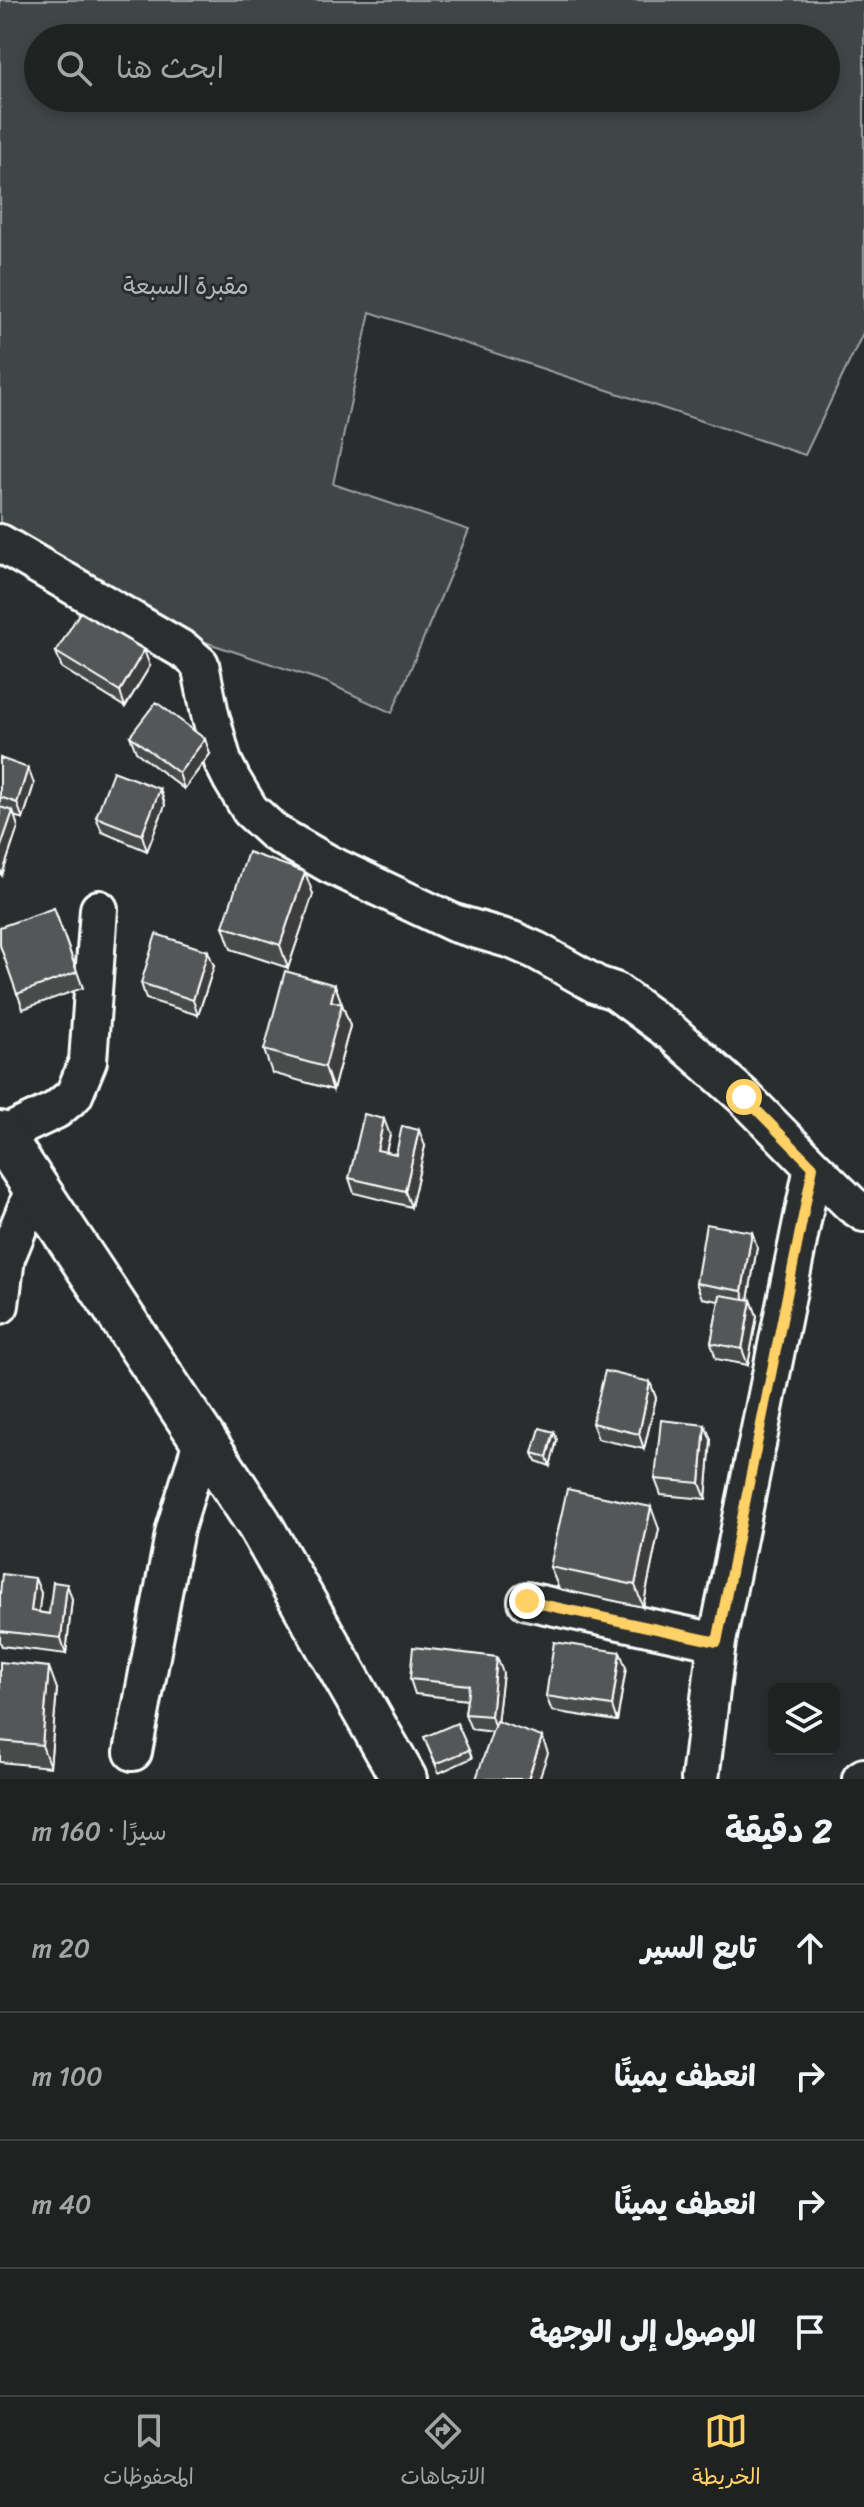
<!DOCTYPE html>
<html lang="ar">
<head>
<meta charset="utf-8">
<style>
	body { margin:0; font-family:Sriracha,"Playpen Sans Arabic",sans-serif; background:#2d2f2f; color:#f1f3f6; direction:rtl }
	.controls { position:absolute; right:24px; bottom:24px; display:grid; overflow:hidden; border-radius:12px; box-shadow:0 4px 12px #0003 }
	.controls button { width:72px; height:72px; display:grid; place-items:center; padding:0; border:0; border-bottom:2px solid #3d3f40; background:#202222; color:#f1f3f6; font:40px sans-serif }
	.stop { position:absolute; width:24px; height:24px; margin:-18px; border:6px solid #ffd166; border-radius:50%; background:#fff }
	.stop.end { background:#ffd166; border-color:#fff; box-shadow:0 2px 8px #0008 }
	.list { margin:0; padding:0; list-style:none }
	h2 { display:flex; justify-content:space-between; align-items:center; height:104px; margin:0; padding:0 32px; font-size:34px }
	h2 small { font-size:26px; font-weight:400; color:#a2a4a5 }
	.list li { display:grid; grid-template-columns:52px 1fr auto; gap:24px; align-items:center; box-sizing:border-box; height:128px; padding:0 32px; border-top:2px solid #3d3f40 }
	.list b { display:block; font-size:30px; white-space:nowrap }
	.list em { font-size:26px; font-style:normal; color:#a2a4a5 }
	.icon { flex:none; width:44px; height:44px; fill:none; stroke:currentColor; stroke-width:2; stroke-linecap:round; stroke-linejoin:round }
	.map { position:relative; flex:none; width:864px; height:1779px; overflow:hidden; direction:ltr }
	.search { position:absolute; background:#202222; box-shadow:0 4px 12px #0003; left:24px; right:24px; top:24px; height:88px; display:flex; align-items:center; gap:20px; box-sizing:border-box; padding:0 28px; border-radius:44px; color:#a2a4a5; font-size:30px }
	.sheet { height:616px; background:#202222 }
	nav { display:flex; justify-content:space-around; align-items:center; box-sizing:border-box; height:112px; border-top:2px solid #3d3f40; background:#202222; font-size:22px; color:#a2a4a5 }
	nav a { display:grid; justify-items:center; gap:4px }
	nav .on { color:#ffd166 }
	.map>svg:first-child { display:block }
	.green { fill:#414445; stroke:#a0a2a2; stroke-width:2; fill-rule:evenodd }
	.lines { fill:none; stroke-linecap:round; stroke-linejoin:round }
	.minor-casing { stroke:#fff; stroke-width:42 }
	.tertiary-casing { stroke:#fff; stroke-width:50 }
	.minor { stroke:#2a2d2e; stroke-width:36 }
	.tertiary { stroke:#2a2d2e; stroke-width:44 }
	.wall { fill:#494b4c; stroke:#fff; stroke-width:2 }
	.shaded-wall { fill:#3c3d3e; stroke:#fff; stroke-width:2 }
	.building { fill:#555758; stroke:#fff; stroke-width:2 }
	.route { stroke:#ffd166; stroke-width:10 }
	.labels { text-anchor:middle; stroke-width:6; stroke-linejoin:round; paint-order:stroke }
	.park-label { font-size:24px; fill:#b3b4b5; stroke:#2a2d2e }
</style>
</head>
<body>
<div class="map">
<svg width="864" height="1779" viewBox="0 0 864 1779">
	<rect width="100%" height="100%" fill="#2a2d2e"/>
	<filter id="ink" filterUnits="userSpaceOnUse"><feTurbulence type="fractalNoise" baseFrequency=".0125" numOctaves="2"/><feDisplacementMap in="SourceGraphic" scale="16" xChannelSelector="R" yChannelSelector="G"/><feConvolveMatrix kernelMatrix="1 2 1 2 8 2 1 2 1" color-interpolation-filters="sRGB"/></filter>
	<g filter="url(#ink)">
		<path class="green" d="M 0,0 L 864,0 L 864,331 L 805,455 L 370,312 L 333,484 L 469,530 L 392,713 L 326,682 L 196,639 L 0,531 ZM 38,38 L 826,38 L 826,98 L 38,98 Z"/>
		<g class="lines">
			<g class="minor-casing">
				<path id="minor" d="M 0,543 L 185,651 L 200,664 L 210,714 L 223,762 L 232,780 L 250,810 L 275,833 L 329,864 L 454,923 L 512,940 L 537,951 L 597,985 L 615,991 L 672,1033 L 744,1097 L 813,1167 L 717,1642 L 700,1779
					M 1,1136 L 56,1110 L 74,1095 L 88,1061 L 99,909
					M 813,1167 L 852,1205 L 864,1213
					M 0,1305 L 6,1258 L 35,1187
					M 527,1601 L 717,1642
					M 133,1752 L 175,1529 L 203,1438
					M 861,1779 L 864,1777"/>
			</g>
			<g class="tertiary-casing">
				<path id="tertiary" d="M 0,1134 L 259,1524 L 404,1779"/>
			</g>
			<use href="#minor" class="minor"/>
			<use href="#tertiary" class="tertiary"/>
		</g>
		<path class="wall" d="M 56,652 L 150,666 L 125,707 L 62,668 Z
			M 130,736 L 210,754 L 184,789 L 136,752 Z
			M 0,758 L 34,784 L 23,819 L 14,816 L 18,827 L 2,875 L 0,874 Z
			M 160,789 L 165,805 L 147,851 L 102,832 L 96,817 Z
			M 313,894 L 288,968 L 231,949 L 223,926 Z
			M 54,908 L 83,988 L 23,1009 L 0,945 Z
			M 214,966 L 198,1015 L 146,999 L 141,983 Z
			M 335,985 L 350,1026 L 333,1090 L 272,1073 L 264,1050 Z
			M 390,1135 L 386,1152 L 396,1154 L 425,1146 L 411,1207 L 354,1193 L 349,1178 Z
			M 752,1232 L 757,1247 L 748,1300 L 751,1300 L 757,1316 L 748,1365 L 716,1359 L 711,1343 L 719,1301 L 702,1298 L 696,1283 Z
			M 650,1382 L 656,1398 L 644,1449 L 598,1439 L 592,1423 Z
			M 705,1425 L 711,1440 L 706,1499 L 661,1495 L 655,1479 Z
			M 554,1432 L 557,1440 L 550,1466 L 536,1461 L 533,1453 Z
			M 659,1529 L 643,1607 L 559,1589 L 550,1567 Z
			M 41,1593 L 38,1612 L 49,1614 L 72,1599 L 66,1654 L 2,1646 L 0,1642 L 0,1594 Z
			M 0,1662 L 57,1689 L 50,1767 L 0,1762 Z
			M 626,1668 L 617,1721 L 552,1711 L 546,1696 Z
			M 503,1673 L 497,1722 L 548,1753 L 493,1732 L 471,1729 L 465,1714 L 467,1700 L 415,1694 L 410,1679 Z
			M 427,1745 L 469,1750 L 472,1758 L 439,1773 Z"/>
		<path class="shaded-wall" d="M 144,650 L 150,666 L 125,707 L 120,691 Z
			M 205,739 L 210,754 L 184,789 L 179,773 Z
			M 28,768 L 34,784 L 23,819 L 17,803 Z
			M 160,789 L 165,805 L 147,851 L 142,835 Z
			M 13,811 L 18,827 L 2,875 L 0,869 L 0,849 Z
			M 305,872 L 313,894 L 288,968 L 280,945 Z
			M 208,951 L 214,966 L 198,1015 L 193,1000 Z
			M 335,985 L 350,1026 L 333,1090 L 325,1067 L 331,1001 Z
			M 384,1119 L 390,1135 L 382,1166 L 377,1150 Z
			M 419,1130 L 425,1146 L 411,1207 L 405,1191 Z
			M 752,1232 L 757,1247 L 747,1306 L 742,1291 Z
			M 751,1300 L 757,1316 L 748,1365 L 742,1349 Z
			M 650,1382 L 656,1398 L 644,1449 L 639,1434 Z
			M 705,1425 L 711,1440 L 706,1499 L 700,1483 Z
			M 554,1432 L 557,1440 L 550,1466 L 547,1457 Z
			M 651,1507 L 659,1529 L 643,1607 L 635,1585 Z
			M 35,1578 L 41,1593 L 37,1627 L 31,1611 Z
			M 67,1584 L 72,1599 L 66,1654 L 61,1638 Z
			M 620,1652 L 626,1668 L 617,1721 L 612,1706 Z
			M 497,1657 L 503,1673 L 496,1732 L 491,1716 Z
			M 49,1667 L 57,1689 L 50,1767 L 42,1745 Z
			M 542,1737 L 548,1753 L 539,1779 L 528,1779 Z"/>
		<path class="building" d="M 80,612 L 144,650 L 120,691 L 56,652 Z
			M 156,702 L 205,739 L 179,773 L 130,736 Z
			M 0,758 L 28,768 L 17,803 L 0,797 Z
			M 113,771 L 160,789 L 142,835 L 96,817 Z
			M 0,807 L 13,811 L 0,849 Z
			M 248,852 L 305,872 L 280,945 L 223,926 Z
			M 54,908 L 77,972 L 17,994 L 0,945 L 0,927 Z
			M 156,934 L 208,951 L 193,1000 L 141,983 Z
			M 285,971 L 335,985 L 331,1001 L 342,1004 L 325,1067 L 264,1050 Z
			M 364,1114 L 384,1119 L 377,1150 L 396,1154 L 402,1126 L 419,1130 L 405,1191 L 349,1178 Z
			M 706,1224 L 752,1232 L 742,1291 L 696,1283 Z
			M 720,1295 L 751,1300 L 742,1349 L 711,1343 Z
			M 605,1371 L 650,1382 L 639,1434 L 592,1423 Z
			M 661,1420 L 705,1425 L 700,1483 L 655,1479 Z
			M 540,1428 L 554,1432 L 547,1457 L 533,1453 Z
			M 567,1489 L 651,1507 L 635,1585 L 550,1567 Z
			M 2,1574 L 35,1578 L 31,1611 L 49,1614 L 53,1582 L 67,1584 L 61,1638 L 0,1631 L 0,1594 Z
			M 554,1642 L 620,1652 L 612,1706 L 546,1696 Z
			M 413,1647 L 497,1657 L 491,1716 L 465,1714 L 469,1685 L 410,1679 Z
			M 0,1662 L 49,1667 L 42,1745 L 0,1741 Z
			M 496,1721 L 542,1737 L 528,1779 L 476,1779 Z
			M 457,1723 L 469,1750 L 436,1764 L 424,1737 Z"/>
	</g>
	<g class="lines" filter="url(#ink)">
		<path class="route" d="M 527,1601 L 717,1642 L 813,1167 L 744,1097"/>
	</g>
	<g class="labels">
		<g class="park-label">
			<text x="186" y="294">مقبرة السبعة</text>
		</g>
	</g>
</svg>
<div class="controls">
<button><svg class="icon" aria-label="layers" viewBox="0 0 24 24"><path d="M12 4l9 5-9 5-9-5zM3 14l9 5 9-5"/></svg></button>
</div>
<div class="stop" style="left:744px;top:1097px"></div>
<div class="stop end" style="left:527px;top:1601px"></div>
<div class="search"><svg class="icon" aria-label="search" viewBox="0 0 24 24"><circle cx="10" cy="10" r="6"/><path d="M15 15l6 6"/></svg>ابحث هنا</div>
</div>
<section class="sheet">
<h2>2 دقيقة<small>سيرًا · 160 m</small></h2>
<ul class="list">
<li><svg class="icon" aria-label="ahead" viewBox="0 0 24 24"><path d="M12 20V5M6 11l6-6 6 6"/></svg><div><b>تابع السير</b></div><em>20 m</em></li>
<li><svg class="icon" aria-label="right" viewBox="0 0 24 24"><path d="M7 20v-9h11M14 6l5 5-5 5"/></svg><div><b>انعطف يمينًا</b></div><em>100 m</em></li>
<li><svg class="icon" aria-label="right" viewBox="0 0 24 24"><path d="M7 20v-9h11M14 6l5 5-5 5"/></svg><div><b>انعطف يمينًا</b></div><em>40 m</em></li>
<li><svg class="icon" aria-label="arrive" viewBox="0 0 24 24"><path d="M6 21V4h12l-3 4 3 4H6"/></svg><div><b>الوصول إلى الوجهة</b></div></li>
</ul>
</section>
<nav>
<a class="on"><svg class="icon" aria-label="map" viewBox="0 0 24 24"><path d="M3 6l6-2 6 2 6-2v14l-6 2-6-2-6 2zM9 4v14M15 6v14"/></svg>الخريطة</a>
<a><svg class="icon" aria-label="directions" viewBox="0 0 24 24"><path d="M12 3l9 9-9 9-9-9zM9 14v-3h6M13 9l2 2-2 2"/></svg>الاتجاهات</a>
<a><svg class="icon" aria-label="saved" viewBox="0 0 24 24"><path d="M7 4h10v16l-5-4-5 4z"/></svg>المحفوظات</a>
</nav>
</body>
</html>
